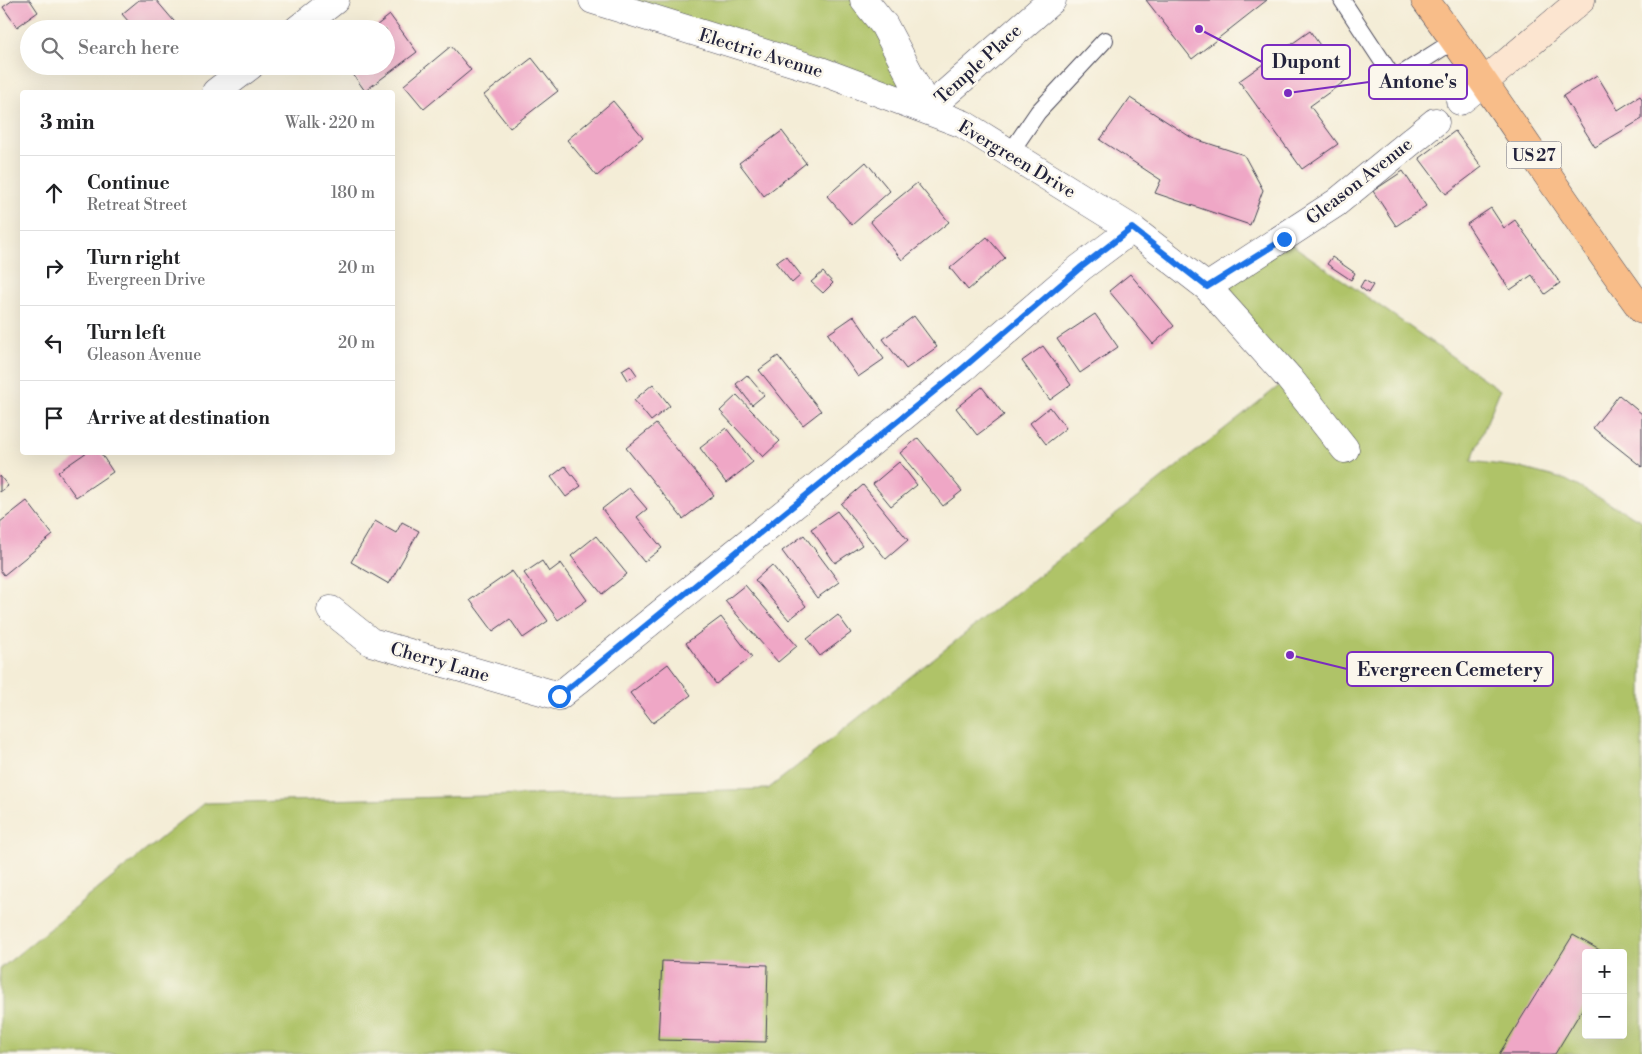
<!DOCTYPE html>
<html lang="en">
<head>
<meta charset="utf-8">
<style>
	body { margin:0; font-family:"Libre Bodoni",serif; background:#f6f6f6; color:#202124 }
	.controls { position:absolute; right:15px; bottom:15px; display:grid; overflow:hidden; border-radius:5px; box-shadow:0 5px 20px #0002 }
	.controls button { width:45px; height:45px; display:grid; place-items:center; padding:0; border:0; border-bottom:1px solid #e0e0e0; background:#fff; color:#202124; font:25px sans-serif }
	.stop { position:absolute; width:15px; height:15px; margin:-11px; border:4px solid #1a73e8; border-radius:50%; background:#fff }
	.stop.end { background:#1a73e8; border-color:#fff; box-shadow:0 1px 5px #0008 }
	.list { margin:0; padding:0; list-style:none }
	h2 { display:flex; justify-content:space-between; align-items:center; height:65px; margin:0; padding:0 20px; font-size:21px }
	h2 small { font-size:16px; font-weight:400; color:#757577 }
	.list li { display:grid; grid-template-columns:32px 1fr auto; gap:15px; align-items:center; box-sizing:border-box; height:75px; padding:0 20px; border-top:1px solid #e0e0e0 }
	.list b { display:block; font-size:19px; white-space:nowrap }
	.list p { margin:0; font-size:16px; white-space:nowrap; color:#757577 }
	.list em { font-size:16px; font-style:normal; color:#757577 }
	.icon { flex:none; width:28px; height:28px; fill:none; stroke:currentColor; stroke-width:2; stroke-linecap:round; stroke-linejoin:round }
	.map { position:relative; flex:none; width:1642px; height:1054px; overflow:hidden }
	.search { position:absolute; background:#fff; box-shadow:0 5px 20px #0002; left:20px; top:20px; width:375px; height:55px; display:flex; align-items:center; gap:12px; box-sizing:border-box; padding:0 18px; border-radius:28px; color:#757577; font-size:19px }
	.panel { position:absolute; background:#fff; box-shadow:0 5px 20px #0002; left:20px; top:90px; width:375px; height:365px; border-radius:5px }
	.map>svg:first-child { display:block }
	.green { fill:#afc368; stroke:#687252; fill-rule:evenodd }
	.building { fill:#efa7c6 }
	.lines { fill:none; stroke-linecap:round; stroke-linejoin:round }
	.lane-casing { stroke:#424052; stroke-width:18 }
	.street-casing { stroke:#424052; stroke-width:29 }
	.secondary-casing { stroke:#424052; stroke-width:29 }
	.primary-casing { stroke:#424052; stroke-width:29 }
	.lane { stroke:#fff; stroke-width:16 }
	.street { stroke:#fff; stroke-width:28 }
	.secondary { stroke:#fce5d0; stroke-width:28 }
	.primary { stroke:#f8bd89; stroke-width:28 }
	.route { stroke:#1a73e8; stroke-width:6 }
	.labels { text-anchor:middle; stroke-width:5; stroke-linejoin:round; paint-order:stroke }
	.shield { fill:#fbf7ec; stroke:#636270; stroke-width:1 }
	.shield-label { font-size:16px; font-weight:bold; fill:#22223b }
	.street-label { font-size:18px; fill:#22223b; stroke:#fbf7ec }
	.leader { fill:none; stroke:#7b2cbf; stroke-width:2 }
	.callout-dot { fill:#7b2cbf; stroke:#fbf7ec; stroke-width:2 }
	.callout { fill:#fbf7ec; stroke:#7b2cbf; stroke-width:2 }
	.callout-label { font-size:19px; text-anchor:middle; font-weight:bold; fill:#22223b }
</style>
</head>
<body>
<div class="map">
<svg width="1642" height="1054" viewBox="0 0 1642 1054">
	<rect width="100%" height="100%" fill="#fbf7ec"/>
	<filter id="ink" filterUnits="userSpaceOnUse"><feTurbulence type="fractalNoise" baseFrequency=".02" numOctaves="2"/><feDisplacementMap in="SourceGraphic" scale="10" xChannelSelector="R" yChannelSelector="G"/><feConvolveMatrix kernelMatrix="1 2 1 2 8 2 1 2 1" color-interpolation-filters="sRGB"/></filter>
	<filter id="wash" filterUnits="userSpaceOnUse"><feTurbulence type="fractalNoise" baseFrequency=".0096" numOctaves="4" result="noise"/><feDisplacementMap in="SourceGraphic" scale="20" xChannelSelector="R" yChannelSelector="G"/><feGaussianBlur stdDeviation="1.12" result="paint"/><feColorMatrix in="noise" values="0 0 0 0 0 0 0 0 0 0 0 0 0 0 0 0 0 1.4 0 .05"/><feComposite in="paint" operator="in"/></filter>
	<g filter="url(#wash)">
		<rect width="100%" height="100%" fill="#f4edd7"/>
		<path class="green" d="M 597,0 L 864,0 L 928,109 Z
			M 1284,239 L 1500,390 L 1471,461 L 1517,467 L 1566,480 L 1642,521 L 1642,1054 L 0,1054 L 0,969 L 204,803 L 768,789 L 1289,378 L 1207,287 ZM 1586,953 L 1623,953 L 1623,1035 L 1586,1035 Z"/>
		<g id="blocks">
			<path class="building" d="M 13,0 L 30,0 L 38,12 L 17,27 L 3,7 Z
				M 139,0 L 156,0 L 179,27 L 135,29 L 122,14 Z
				M 1146,0 L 1267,0 L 1192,59 Z
				M 390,15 L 417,52 L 365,91 L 347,66 L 386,66 L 386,29 L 372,29 Z
				M 1310,31 L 1345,81 L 1310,106 L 1338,144 L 1302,169 L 1239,81 Z
				M 451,46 L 471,70 L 424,109 L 404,85 Z
				M 532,58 L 558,91 L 510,128 L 484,95 Z
				M 1597,75 L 1618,110 L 1640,96 L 1642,99 L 1642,119 L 1595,147 L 1563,96 Z
				M 1130,98 L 1192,138 L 1244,155 L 1263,190 L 1250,225 L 1155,193 L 1161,180 L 1100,140 Z
				M 613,101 L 643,137 L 597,176 L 567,140 Z
				M 782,131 L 806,163 L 764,196 L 739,163 Z
				M 1455,131 L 1482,167 L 1446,194 L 1419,158 Z
				M 866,162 L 890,191 L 852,225 L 827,196 Z
				M 1403,171 L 1426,206 L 1396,226 L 1373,191 Z
				M 917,183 L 949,222 L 902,260 L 870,221 Z
				M 1491,208 L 1504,228 L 1515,220 L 1560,283 L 1545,294 L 1532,275 L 1510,290 L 1467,224 Z
				M 987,237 L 1005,258 L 968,290 L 950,268 Z
				M 786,256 L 801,275 L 792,283 L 776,263 Z
				M 1332,257 L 1355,273 L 1351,280 L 1327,264 Z
				M 823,272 L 833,283 L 823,293 L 811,282 Z
				M 1130,274 L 1174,326 L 1153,344 L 1109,291 Z
				M 1364,280 L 1373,285 L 1368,293 L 1360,287 Z
				M 1095,314 L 1118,347 L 1080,373 L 1057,339 Z
				M 854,316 L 884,359 L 858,377 L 828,334 Z
				M 914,316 L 937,347 L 906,369 L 883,339 Z
				M 1043,346 L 1071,385 L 1050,400 L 1022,361 Z
				M 778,356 L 821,411 L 803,425 L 759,370 Z
				M 630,365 L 637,375 L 628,380 L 622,370 Z
				M 747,375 L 764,395 L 752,405 L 736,384 Z
				M 653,384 L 670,406 L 651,421 L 634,400 Z
				M 982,387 L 1004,415 L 977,435 L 956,408 Z
				M 737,395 L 780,441 L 763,457 L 720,411 Z
				M 1619,395 L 1642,414 L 1642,467 L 1593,428 Z
				M 1050,407 L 1066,428 L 1046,444 L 1030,423 Z
				M 656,424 L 714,495 L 683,519 L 626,448 Z
				M 726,428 L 753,462 L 726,483 L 700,448 Z
				M 918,438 L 962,491 L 943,506 L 900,453 Z
				M 87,452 L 100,452 L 113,472 L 76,497 L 58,472 Z
				M 899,462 L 917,485 L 891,506 L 873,484 Z
				M 565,466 L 581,486 L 566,497 L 551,477 Z
				M 0,476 L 8,486 L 0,492 Z
				M 863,485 L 908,540 L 886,559 L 841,504 Z
				M 629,488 L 647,509 L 637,517 L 662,548 L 644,562 L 602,509 Z
				M 27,501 L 53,535 L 4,575 L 0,570 L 0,522 Z
				M 837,511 L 862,545 L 835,563 L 811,529 Z
				M 375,521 L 396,533 L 402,522 L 419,531 L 389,584 L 351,562 Z
				M 804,535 L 839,582 L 817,598 L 782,551 Z
				M 596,536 L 627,574 L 602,594 L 571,556 Z
				M 542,561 L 549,572 L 561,563 L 587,600 L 558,620 L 524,573 Z
				M 772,565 L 806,606 L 789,620 L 755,580 Z
				M 512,571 L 548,621 L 523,638 L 510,619 L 493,631 L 470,600 Z
				M 745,585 L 797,646 L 778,662 L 725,601 Z
				M 838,615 L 851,633 L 820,656 L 807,639 Z
				M 721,617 L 752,657 L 716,684 L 686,643 Z
				M 668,664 L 691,695 L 653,723 L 630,693 Z
				M 1573,935 L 1605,953 L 1586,953 L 1586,1003 L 1555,1054 L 1499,1054 Z
				M 662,961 L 768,965 L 766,1042 L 658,1040 Z"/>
		</g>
	</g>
	<g filter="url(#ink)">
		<use href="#blocks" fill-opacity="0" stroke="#424052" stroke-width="1"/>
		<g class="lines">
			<g class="lane-casing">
				<path id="lane" d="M 1342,0 L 1394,79 L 1455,40
					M 1010,153 L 1038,112 L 1105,40"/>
			</g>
			<g class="street-casing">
				<path id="street" d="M 593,0 L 821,71 L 963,124 L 1132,229 L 1207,287 L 1289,378 L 1345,449
					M 864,0 L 884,25 L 928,109
					M 298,29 L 335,0
					M 216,92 L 250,66
					M 1460,101 L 1485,81
					M 928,109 L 1052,0
					M 1207,287 L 1336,203 L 1435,122
					M 331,610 L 371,642 L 559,696 L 963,368 L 1080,268 L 1132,229"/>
			</g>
			<g class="secondary-casing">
				<path id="secondary" d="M 1485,81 L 1581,0"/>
			</g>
			<g class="primary-casing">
				<path id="primary" d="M 1425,0 C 1500,101 1567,208 1642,310"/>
			</g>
			<use href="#lane" class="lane"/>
			<use href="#street" class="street"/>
			<use href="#secondary" class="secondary"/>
			<use href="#primary" class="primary"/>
		</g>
	</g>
	<g class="lines" filter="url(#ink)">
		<path class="route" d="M 559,696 L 963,368 L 1080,268 L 1132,228 L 1207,287 L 1284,239"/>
	</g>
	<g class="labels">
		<rect class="shield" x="1506.5" y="141.5" width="55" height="27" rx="4"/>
		<g class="shield-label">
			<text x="1534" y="161">US 27</text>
		</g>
		<g class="street-label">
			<text transform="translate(761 53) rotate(17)" y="6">Electric Avenue</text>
			<text transform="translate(978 64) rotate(-42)" y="6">Temple Place</text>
			<text transform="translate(1017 159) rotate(31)" y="6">Evergreen Drive</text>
			<text transform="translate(1359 181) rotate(-38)" y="6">Gleason Avenue</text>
			<text transform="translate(440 662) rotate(16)" y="6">Cherry Lane</text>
		</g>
	</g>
	<path class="leader" d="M1199 29L1262 62M1288 93L1369 82M1290 655L1347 669"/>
	<g class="callout-dot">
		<circle cx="1199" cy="29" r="5"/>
		<circle cx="1288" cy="93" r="5"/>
		<circle cx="1290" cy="655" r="5"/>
	</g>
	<g class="callout">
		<rect x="1262" y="45" width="88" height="34" rx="5"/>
		<rect x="1369" y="65" width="98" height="34" rx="5"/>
		<rect x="1347" y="652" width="206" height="34" rx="5"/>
	</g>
	<g class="callout-label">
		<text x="1306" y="68">Dupont</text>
		<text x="1418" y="88">Antone's</text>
		<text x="1450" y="676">Evergreen Cemetery</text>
	</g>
</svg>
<div class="controls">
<button>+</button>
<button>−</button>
</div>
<div class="stop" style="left:559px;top:696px"></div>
<div class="stop end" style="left:1284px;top:239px"></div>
<div class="search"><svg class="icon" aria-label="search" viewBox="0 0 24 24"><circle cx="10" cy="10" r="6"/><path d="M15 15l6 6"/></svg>Search here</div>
<section class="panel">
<h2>3 min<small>Walk · 220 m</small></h2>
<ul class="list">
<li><svg class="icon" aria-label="ahead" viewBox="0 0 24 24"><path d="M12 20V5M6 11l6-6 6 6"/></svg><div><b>Continue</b><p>Retreat Street</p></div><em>180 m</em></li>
<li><svg class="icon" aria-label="right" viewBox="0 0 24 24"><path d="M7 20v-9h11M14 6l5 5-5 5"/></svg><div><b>Turn right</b><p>Evergreen Drive</p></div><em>20 m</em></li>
<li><svg class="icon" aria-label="left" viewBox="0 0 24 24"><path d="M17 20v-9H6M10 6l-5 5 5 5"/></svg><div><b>Turn left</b><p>Gleason Avenue</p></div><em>20 m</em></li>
<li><svg class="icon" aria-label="arrive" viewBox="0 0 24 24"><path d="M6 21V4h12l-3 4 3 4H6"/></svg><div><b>Arrive at destination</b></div></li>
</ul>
</section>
</div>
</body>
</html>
